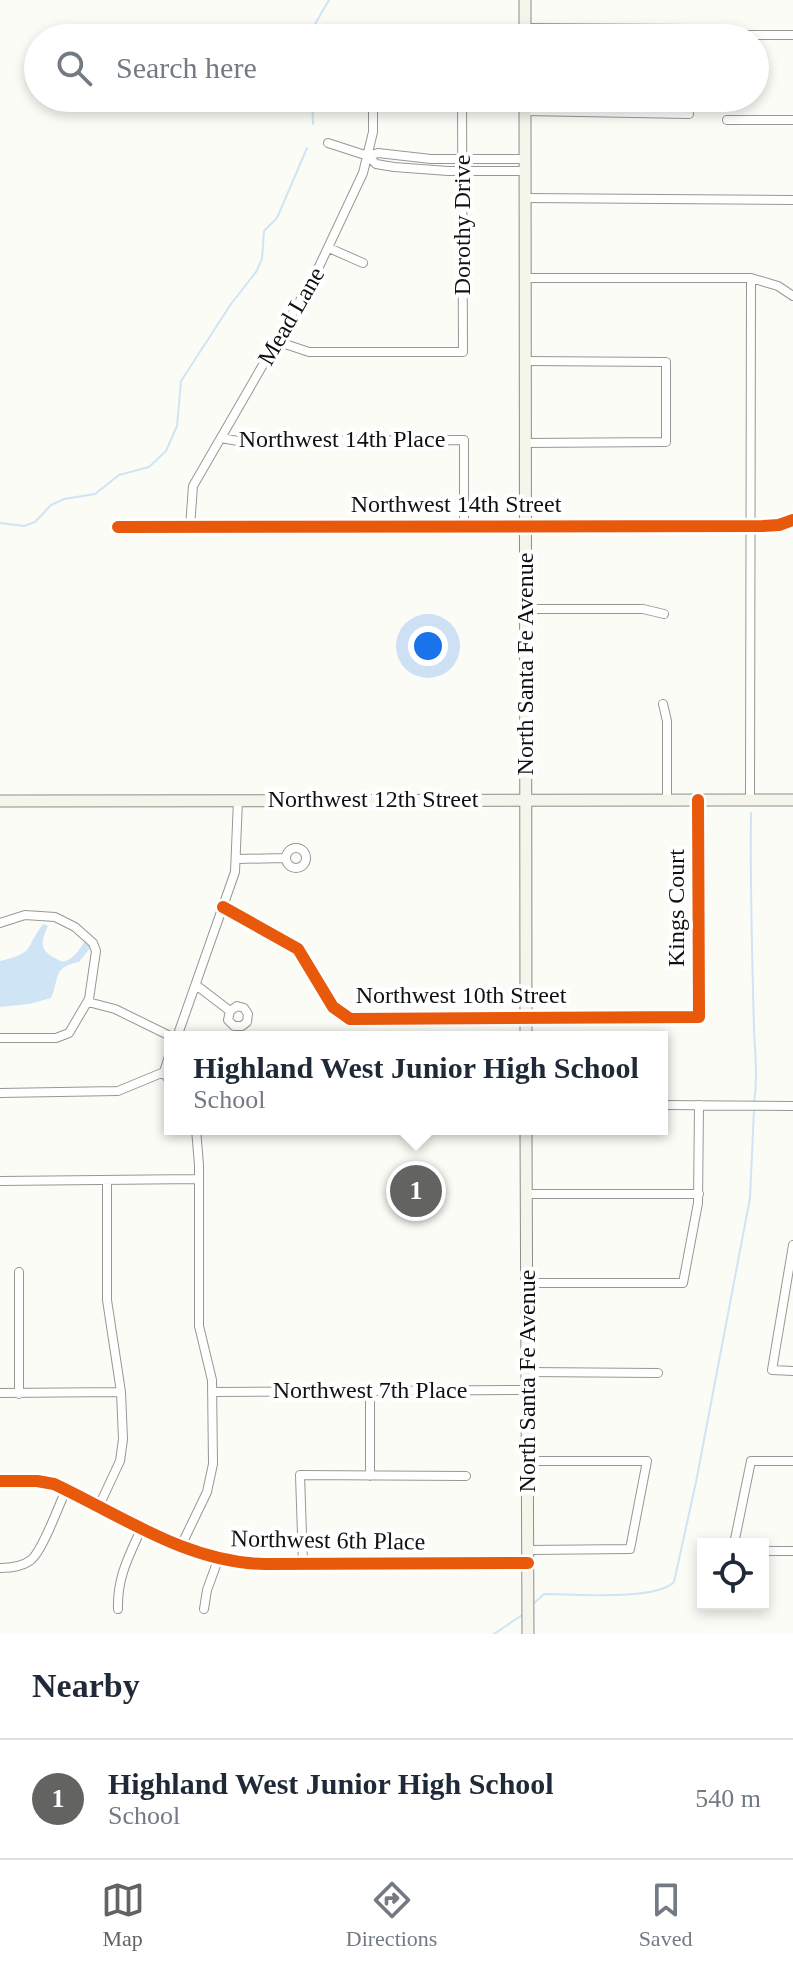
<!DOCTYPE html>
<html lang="en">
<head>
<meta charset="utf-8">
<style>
	body { margin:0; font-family:Georgia,serif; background:#f2f2f3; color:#1f2937 }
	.controls { position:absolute; right:24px; bottom:24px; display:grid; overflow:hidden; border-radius:0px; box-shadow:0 4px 12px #0003 }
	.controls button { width:72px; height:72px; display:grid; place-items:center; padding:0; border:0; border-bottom:2px solid #e0e1e3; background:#fff; color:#1f2937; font:40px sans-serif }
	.you { position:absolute; left:428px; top:646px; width:28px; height:28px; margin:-20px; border:6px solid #fff; border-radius:50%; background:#1a73e8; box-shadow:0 0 0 12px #1a73e833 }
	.badge { display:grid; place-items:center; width:52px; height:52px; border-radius:50%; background:#636362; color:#fff; font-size:26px; font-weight:700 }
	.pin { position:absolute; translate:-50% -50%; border:4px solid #fff; box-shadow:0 2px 8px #0006 }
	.popup { position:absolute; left:164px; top:1031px; width:504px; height:104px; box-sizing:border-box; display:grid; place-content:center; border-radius:0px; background:#fff; filter:drop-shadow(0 2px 6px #0005); font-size:26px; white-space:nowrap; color:#747a83 }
	.popup b { font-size:30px; color:#1f2937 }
	.popup::after { content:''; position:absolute; left:50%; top:100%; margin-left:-16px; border:16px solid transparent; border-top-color:#fff }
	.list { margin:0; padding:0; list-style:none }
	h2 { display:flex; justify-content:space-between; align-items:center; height:104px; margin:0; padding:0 32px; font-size:34px }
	h2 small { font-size:26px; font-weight:400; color:#747a83 }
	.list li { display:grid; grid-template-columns:52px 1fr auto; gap:24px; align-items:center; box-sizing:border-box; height:120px; padding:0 32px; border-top:2px solid #e0e1e3 }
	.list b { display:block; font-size:30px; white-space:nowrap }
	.list p { margin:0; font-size:26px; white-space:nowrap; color:#747a83 }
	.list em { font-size:26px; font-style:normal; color:#747a83 }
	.icon { flex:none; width:44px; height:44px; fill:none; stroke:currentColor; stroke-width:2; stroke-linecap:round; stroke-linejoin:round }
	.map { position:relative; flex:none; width:793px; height:1634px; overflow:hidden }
	.search { position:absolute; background:#fff; box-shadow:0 4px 12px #0003; left:24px; right:24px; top:24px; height:88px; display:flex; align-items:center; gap:20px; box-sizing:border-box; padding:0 28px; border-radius:44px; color:#747a83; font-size:30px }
	.sheet { height:224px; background:#fff }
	nav { display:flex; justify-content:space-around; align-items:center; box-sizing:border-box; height:112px; border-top:2px solid #e0e1e3; background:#fff; font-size:22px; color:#747a83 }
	nav a { display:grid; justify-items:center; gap:4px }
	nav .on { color:#636362 }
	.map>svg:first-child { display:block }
	.water { fill:#cfe4f4 }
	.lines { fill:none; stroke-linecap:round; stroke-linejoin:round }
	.stream { stroke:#cfe4f4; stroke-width:2 }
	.minor-casing { stroke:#979795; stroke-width:10 }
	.secondary-casing { stroke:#8d8d8b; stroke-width:13 }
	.minor { stroke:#fffffe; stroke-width:8 }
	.secondary { stroke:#f5f5ec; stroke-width:11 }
	.cycleway-casing { stroke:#fff; stroke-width:17 }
	.cycleway { stroke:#e8590c; stroke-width:12 }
	.labels { text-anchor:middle; stroke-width:8; stroke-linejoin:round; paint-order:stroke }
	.street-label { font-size:24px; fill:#111; stroke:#fff }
</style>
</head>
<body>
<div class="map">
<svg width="793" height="1634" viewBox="0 0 793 1634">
	<rect width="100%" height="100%" fill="#fcfcf7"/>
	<path class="water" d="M 43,924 L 48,926 C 41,941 39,950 55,958 C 60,961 62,963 68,960 C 75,957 81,947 85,941 L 91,947 L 79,962 C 52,967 60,978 51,998 L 29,1004 L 0,1007 L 0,961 C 35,953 25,948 43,924 Z"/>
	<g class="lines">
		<path class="stream" d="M 314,38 L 314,26 L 329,0
			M 312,98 L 313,124
			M 0,523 L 24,526 L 35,522 L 51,505 L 64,499 L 95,494 L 119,475 L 149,467 L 166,451 L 177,426 L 181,381 L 231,304 L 256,272 L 262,259 L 264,231 L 277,218 L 307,148
			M 751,813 C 750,885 752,957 754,1029 C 755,1055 758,1077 754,1103
			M 532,1605 L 544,1594 C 573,1594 656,1601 674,1582 L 696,1482 L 750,1198 L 754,1109
			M 494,1634 L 522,1615"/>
		<g class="minor-casing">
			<path id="minor" d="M 525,28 L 689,29 L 688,38
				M 727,35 L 793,35
				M 385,38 C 405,25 439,31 462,32 L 462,38
				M 525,111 L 689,114 L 687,98
				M 727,120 L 793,120
				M 328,143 L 368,156 L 376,164 L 394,167 L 448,171 L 525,171
				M 368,156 L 378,153 L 431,159 L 525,159
				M 525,198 L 793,200
				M 329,248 L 363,263
				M 525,278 L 751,278 L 778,286 L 793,296
				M 276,341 L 309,352 L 463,352 L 462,98
				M 525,361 L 666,362 L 666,442 L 526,443
				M 221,438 L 238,441 L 464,440 L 464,526
				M 118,527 L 763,526 L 779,525 L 793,520
				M 190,527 L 193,486 L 316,273 L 363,173 L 373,132 L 373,98
				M 525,609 L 643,609 L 664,614
				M 663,704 L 667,721 L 667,799
				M 750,800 L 751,278
				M286 858a10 10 0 1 1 20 0a10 10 0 1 1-20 0Z
				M 237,859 L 285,858
				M 223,907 L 298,949 L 333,1007 L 350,1019 L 699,1017 L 698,800
				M 0,923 L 25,915 L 55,917 L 75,927 L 93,943 L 96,951 L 89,999 L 69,1033 L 56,1038 L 0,1038
				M 196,985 L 230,1011 L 228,1020 L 234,1026 L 242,1026 L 247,1022 L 248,1014 L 244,1008 L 237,1006 L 230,1011
				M 88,1002 L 115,1009 L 172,1037
				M 177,1037 L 235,872 L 238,800
				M 170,1053 L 164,1072 L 170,1082
				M 0,1093 L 118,1091 L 164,1072
				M 662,1105 L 793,1106
				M 0,1181 L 198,1179
				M 527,1194 L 699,1194
				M 793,1245 L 772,1370 L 793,1371
				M 19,1272 L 19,1394
				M 527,1283 L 683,1283 L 698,1203 L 699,1105
				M 527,1372 L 658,1373
				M 370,1390 L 370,1476
				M 212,1392 L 527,1390
				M 0,1393 L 121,1392
				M 528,1461 L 647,1461 L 630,1549 L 528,1550
				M 0,1481 L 37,1481 L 54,1484 C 122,1516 188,1563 265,1564 L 528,1563
				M 99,1506 L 120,1461 L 123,1439 L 121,1392 L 107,1300 L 107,1180
				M 734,1544 L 751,1461 L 793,1461
				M 181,1546 L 207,1492 L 213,1464 L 212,1380 L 199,1326 L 199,1165 L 196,1129
				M 763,1551 L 793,1551
				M 303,1564 L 300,1475 L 466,1476
				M 0,1568 C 11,1568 22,1567 31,1560 C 43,1550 58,1507 66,1490
				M 118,1609 C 117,1577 129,1556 142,1527
				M 204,1609 L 207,1590 L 218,1560"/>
		</g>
		<g class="secondary-casing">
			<path id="secondary" d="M 525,0 L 525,38
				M 525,98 L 526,1037
				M 0,801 L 793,800
				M 526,1129 L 528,1634"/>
		</g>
		<use href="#minor" class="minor"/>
		<use href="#secondary" class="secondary"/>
		<g class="cycleway-casing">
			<path id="cycleway" d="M 118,527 L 763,526 L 779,525 L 793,520
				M 223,907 L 298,949 L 333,1007 L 350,1019 L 699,1017 L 698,800
				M 0,1481 L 37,1481 L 54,1484 C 122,1516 188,1563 265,1564 L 528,1563"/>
		</g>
		<use href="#cycleway" class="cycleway"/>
	</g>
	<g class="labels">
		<g class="street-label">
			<text transform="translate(462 225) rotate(-90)" y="8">Dorothy Drive</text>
			<text transform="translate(291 316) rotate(-60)" y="8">Mead Lane</text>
			<text x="342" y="447">Northwest 14th Place</text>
			<text x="456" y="512">Northwest 14th Street</text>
			<text transform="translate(525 664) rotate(-90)" y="8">North Santa Fe Avenue</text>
			<text x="373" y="807">Northwest 12th Street</text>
			<text transform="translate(676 908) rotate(-90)" y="8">Kings Court</text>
			<text x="461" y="1003">Northwest 10th Street</text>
			<text transform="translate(527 1381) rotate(-90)" y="8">North Santa Fe Avenue</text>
			<text x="370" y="1398">Northwest 7th Place</text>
			<text transform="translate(328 1540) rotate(1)" y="8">Northwest 6th Place</text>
		</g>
	</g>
</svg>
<div class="controls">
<button><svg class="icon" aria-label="locate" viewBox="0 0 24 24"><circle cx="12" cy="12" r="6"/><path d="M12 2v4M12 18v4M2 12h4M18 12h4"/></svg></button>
</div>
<div class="you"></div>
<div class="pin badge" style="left:416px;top:1191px">1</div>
<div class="popup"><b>Highland West Junior High School</b>School</div>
<div class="search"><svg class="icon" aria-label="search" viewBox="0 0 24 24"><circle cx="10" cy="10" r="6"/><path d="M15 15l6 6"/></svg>Search here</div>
</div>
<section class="sheet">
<h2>Nearby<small></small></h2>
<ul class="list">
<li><span class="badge">1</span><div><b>Highland West Junior High School</b><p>School</p></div><em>540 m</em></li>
</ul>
</section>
<nav>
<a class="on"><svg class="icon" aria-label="map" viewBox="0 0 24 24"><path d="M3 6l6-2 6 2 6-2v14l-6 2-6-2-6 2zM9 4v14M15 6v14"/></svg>Map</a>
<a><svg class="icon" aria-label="directions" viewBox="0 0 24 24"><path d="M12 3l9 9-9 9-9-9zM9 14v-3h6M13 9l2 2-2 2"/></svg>Directions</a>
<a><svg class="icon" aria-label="saved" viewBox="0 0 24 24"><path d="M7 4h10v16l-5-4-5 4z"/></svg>Saved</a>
</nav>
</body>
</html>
